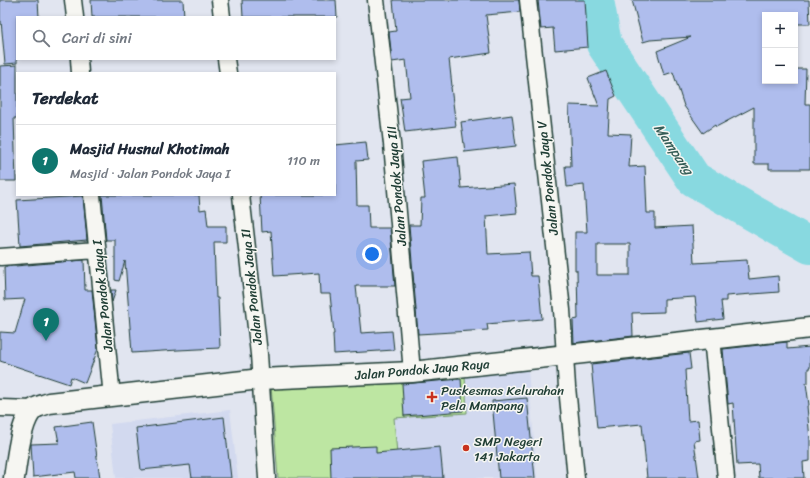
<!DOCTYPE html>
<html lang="id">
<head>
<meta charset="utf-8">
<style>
	body { margin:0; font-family:Sriracha,sans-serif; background:#f6f6f7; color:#1f2937 }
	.controls { position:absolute; right:12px; top:12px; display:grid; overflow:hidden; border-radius:0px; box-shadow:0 2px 6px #0003 }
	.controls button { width:36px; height:36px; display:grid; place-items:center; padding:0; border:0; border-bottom:1px solid #e0e1e3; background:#fff; color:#1f2937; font:20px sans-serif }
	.you { position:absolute; left:372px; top:254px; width:14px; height:14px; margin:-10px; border:3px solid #fff; border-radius:50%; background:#1a73e8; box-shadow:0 0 0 6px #1a73e833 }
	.badge { display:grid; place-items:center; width:26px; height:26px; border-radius:50%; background:#0f766e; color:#fff; font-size:13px; font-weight:700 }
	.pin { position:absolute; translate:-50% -33px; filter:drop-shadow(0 1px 2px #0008) }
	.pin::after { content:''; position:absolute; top:21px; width:14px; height:12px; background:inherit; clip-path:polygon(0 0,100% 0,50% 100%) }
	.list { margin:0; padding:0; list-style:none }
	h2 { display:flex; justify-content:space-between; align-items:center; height:52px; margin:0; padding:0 16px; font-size:17px }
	h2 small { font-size:13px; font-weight:400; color:#747a83 }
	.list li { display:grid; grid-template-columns:26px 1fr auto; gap:12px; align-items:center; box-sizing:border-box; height:72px; padding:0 16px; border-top:1px solid #e0e1e3 }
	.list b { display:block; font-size:15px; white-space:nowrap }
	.list p { margin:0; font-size:13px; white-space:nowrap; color:#747a83 }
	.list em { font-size:13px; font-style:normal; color:#747a83 }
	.icon { flex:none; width:22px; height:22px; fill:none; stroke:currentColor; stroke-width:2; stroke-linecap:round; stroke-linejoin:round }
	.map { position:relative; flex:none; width:810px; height:478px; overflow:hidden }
	.search { position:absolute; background:#fff; box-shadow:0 2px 6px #0003; left:16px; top:16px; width:320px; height:44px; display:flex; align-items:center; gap:10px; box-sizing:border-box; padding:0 14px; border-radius:0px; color:#747a83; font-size:15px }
	.panel { position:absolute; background:#fff; box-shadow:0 2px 6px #0003; left:16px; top:72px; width:320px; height:124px; border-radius:0px }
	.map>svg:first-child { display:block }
	.built { fill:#d2d9ef }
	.green { fill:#bde6a2; stroke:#6e926b }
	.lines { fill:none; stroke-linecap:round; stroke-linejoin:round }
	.river { stroke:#88d9e0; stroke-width:36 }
	.building { fill:#afbded; stroke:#1f3d34; fill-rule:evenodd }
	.minor-casing { stroke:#1f3d34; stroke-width:19 }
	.tertiary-casing { stroke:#1f3d34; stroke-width:23 }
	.minor { stroke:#f6f6f2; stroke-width:16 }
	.tertiary { stroke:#f6f6f2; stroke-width:20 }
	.poi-dot { fill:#c8321e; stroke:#f6f6f2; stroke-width:1.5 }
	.labels { text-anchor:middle; stroke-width:3; stroke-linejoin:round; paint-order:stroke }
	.street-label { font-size:13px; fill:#1f3d34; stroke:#f6f6f2 }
	.poi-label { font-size:13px; fill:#1f3d34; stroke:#f6f6f2; text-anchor:start }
	.water-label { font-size:14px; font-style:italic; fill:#345c56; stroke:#f6f6f2 }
</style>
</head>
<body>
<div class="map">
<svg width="810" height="478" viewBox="0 0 810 478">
	<rect width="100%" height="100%" fill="#e1e5f0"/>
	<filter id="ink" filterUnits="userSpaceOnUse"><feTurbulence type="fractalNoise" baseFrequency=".025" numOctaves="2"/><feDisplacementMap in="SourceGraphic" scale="8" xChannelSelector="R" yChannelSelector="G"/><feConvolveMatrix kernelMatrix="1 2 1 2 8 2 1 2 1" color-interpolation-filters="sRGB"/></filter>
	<g filter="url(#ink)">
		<path class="built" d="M 528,370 L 537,478 L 399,478 L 394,417 L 467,413 L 465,376 Z
			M 230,410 L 238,478 L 116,478 L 110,424 Z"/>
		<path class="green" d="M 465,376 L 467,413 L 394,418 L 399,478 L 278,478 L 271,385 Z"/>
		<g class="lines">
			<path class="river" d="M 596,0 L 604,44 L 694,179 L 810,246"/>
		</g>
		<path class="building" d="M 0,0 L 38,0 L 39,17 L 17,17 L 17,63 L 5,64 L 1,21 L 0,21 Z
			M 91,0 L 183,0 L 184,17 L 92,17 Z
			M 242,0 L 336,0 L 337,17 L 243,17 Z
			M 393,0 L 519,0 L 520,12 L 486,15 L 491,53 L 449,59 L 452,86 L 451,87 L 456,126 L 405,132 L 400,98 L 410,97 L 406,60 L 392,62 L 389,32 L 396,31 Z
			M 538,0 L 585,0 L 588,47 L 555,50 L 553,28 L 541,29 Z
			M 632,0 L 809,0 L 810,24 L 795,24 L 795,15 L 765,15 L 765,81 L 795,81 L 795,69 L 806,69 L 805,104 L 810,104 L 810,169 L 769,169 L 769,164 L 754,164 L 754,107 L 716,127 L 715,125 L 703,133 L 684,106 L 673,72 L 664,75 L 657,51 L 691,37 L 650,40 L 643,42 Z
			M 17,65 L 17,118 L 14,118 L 16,181 L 0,181 L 0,66 Z
			M 606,71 L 616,96 L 610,99 L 608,133 L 631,134 L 629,167 L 645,166 L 647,213 L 655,213 L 655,228 L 692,226 L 694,263 L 747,260 L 749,279 L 778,276 L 779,292 L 726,296 L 726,301 L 721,301 L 723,319 L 698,322 L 695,297 L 664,299 L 664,312 L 632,313 L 633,336 L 574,343 L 573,320 L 578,319 L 577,270 L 575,270 L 575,232 L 587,232 L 584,185 L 567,187 L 565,166 L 571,166 L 569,105 L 599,106 L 588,78 ZM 597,244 L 630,244 L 630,275 L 597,275 Z
			M 512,115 L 516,146 L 465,152 L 461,122 Z
			M 366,142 L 368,160 L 356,161 L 357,205 L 368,205 L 369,228 L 390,228 L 395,286 L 356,286 L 361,333 L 392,331 L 394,350 L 334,354 L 333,334 L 334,334 L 330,294 L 320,294 L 319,273 L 274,276 L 271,231 L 262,232 L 260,195 L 335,195 L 335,145 Z
			M 458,157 L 461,188 L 514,184 L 517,213 L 486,216 L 488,254 L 529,252 L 531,276 L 538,276 L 542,319 L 487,324 L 488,330 L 418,334 L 409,225 L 420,225 L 421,198 L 425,198 L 421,161 Z
			M 102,195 L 199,195 L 200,210 L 206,209 L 208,226 L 226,226 L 226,242 L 214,242 L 216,298 L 218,298 L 220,348 L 178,350 L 132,353 L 125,261 L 119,281 L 115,280 L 115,240 L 106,240 Z
			M 83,196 L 87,240 L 20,246 L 17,200 Z
			M 84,260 L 85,290 L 92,290 L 98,349 L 85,383 L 71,377 L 69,384 L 0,361 L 0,332 L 15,333 L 25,299 L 5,300 L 4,267 Z
			M 111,290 L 116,290 L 112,302 Z
			M 787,342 L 787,349 L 810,347 L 810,368 L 808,368 L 808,383 L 806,383 L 809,405 L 807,406 L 810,440 L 810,461 L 803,462 L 804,478 L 759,478 L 758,464 L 737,465 L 733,403 L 728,404 L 723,349 Z
			M 689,353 L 691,369 L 685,370 L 688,421 L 698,420 L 700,440 L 694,441 L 699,478 L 647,478 L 642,424 L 597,428 L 591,364 Z
			M 461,379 L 463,411 L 404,416 L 402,384 Z
			M 527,398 L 535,478 L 499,478 L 492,401 Z
			M 224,417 L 231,478 L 192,478 L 190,465 L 141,470 L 136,428 Z
			M 92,422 L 100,478 L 76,478 L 75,472 L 33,477 L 31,444 L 59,443 L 56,427 Z
			M 376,446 L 376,453 L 440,447 L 443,478 L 331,478 L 330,448 Z"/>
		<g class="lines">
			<g class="minor-casing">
				<path id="minor" d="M 73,0 L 75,17
					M 220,0 L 222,17
					M 376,0 L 392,144 L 412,372
					M 528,0 L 562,310 L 567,387 L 576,478
					M 79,59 L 80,73
					M 226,59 L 228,73
					M 92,195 L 112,397
					M 241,195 L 259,354 L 267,478
					M 0,257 L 97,250
					M 712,338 L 726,478
					M 0,408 L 34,409"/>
			</g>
			<g class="tertiary-casing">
				<path id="tertiary" d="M 14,478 C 17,461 20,420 34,409 C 37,406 45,405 49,403 L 261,379 L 412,372 L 810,328"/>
			</g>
			<use href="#minor" class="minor"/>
			<use href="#tertiary" class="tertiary"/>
		</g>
	</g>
	<g class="poi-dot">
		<path d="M430 391h4v4h4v4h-4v4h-4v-4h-4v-4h4z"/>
		<circle cx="466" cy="448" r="4"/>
	</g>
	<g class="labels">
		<g class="street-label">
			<text transform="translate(547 178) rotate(-96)" y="5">Jalan Pondok Jaya V</text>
			<text transform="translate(396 186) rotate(-95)" y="5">Jalan Pondok Jaya III</text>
			<text transform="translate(251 287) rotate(-96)" y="5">Jalan Pondok Jaya II</text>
			<text transform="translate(102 296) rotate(-96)" y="5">Jalan Pondok Jaya I</text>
			<text transform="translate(422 369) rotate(-5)" y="5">Jalan Pondok Jaya Raya</text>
		</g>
		<g class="poi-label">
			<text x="441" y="395">Puskesmas Kelurahan<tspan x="441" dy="15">Pela Mampang</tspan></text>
			<text x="474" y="446">SMP Negeri<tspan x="474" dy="15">141 Jakarta</tspan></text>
		</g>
		<g class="water-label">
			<text transform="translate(674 149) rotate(56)" y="5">Mampang</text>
		</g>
	</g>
</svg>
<div class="controls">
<button>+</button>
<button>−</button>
</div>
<div class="you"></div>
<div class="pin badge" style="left:46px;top:341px">1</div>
<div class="search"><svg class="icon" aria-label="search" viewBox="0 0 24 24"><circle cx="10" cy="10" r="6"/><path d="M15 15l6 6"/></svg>Cari di sini</div>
<section class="panel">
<h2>Terdekat<small></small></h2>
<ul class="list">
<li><span class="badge">1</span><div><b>Masjid Husnul Khotimah</b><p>Masjid · Jalan Pondok Jaya I</p></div><em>110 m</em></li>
</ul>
</section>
</div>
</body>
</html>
